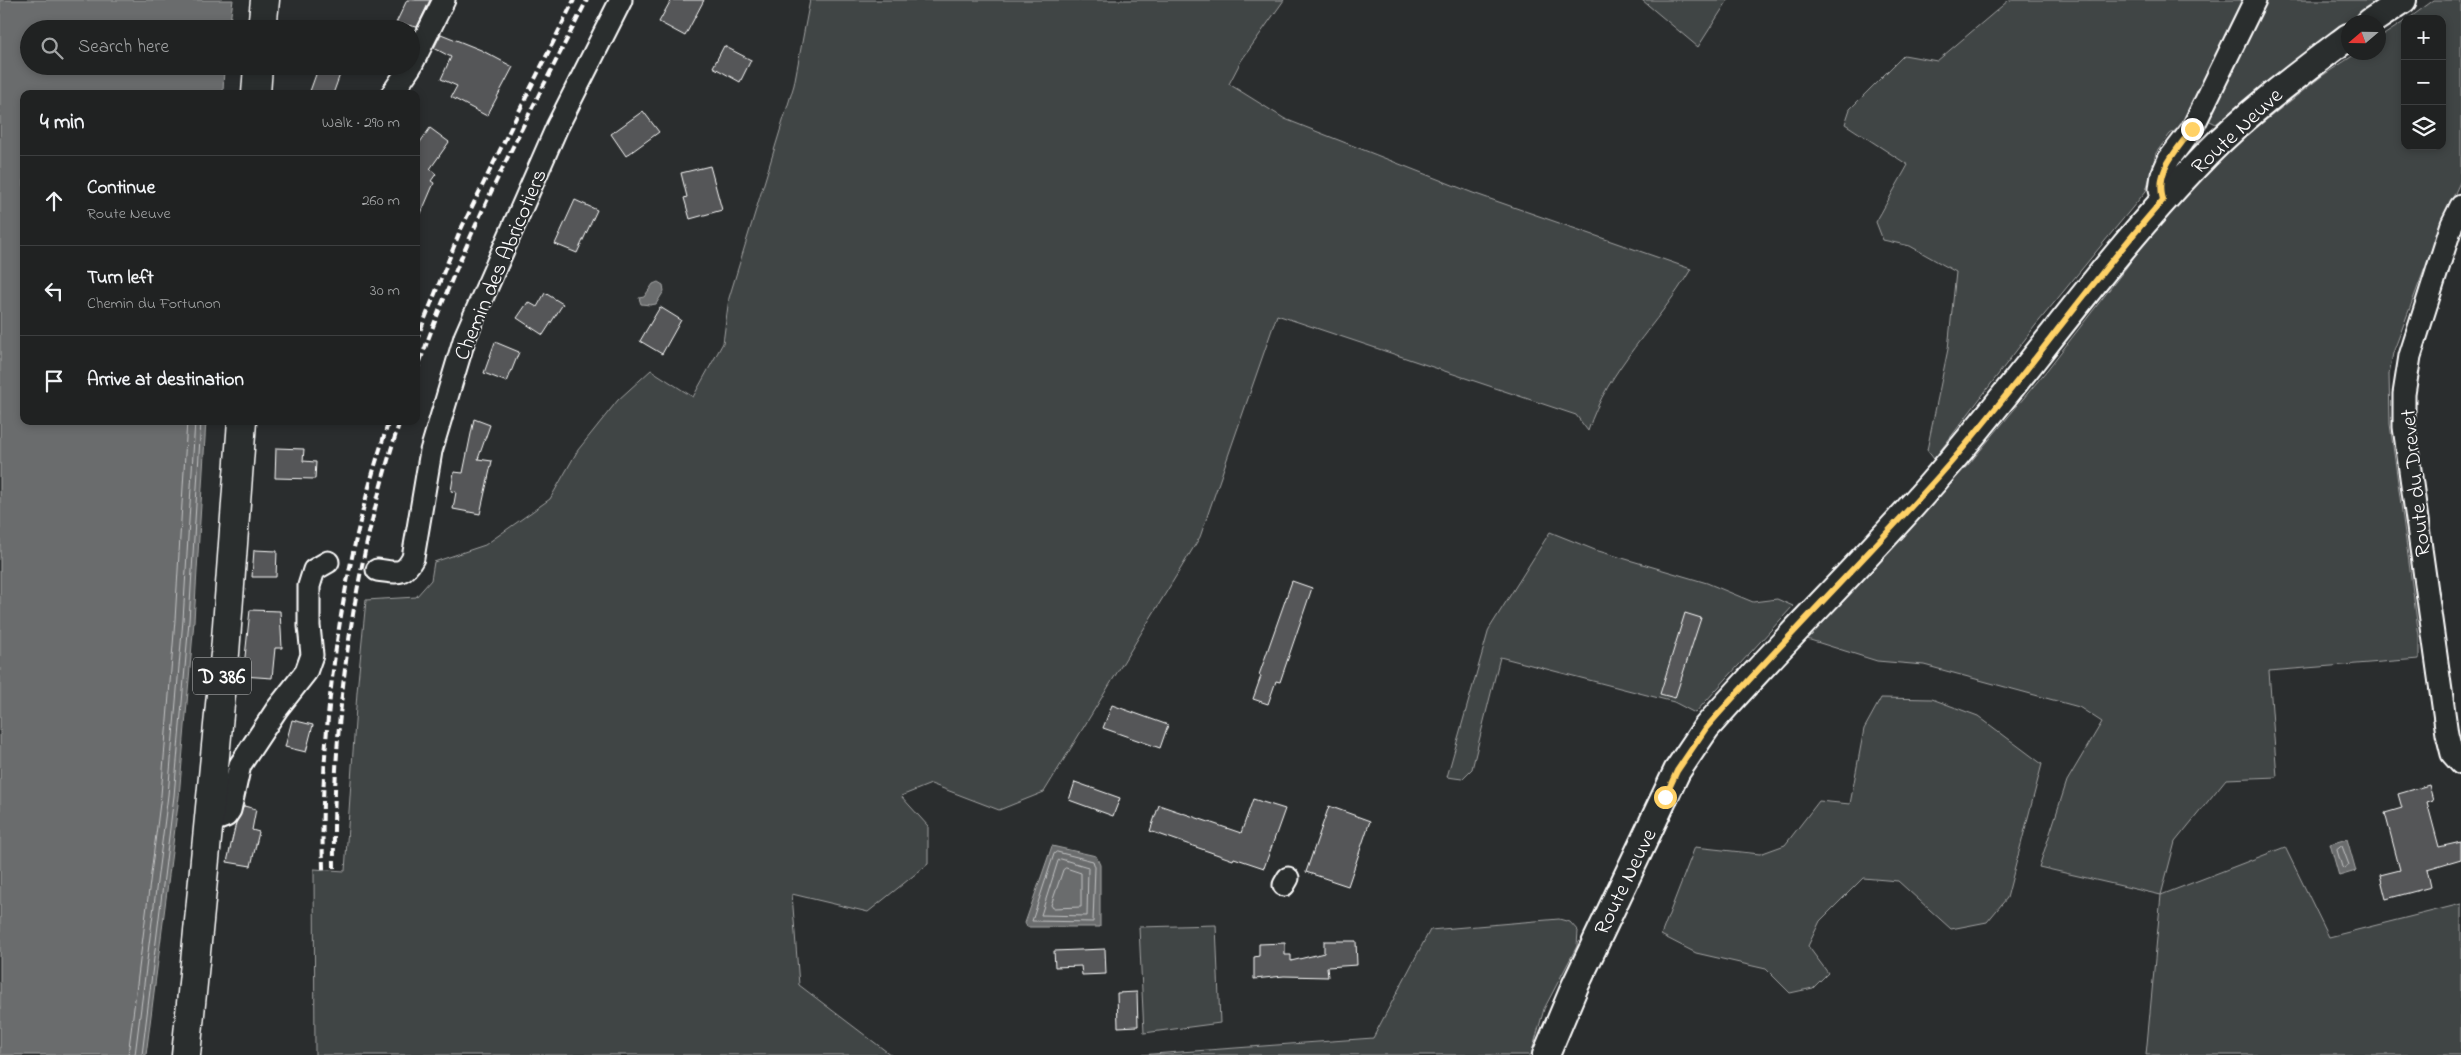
<!DOCTYPE html>
<html lang="en">
<head>
<meta charset="utf-8">
<style>
	body { margin:0; font-family:"Indie Flower",sans-serif; background:#282a2a; color:#f1f3f6 }
	.controls { position:absolute; right:15px; top:15px; display:grid; overflow:hidden; border-radius:10px; box-shadow:0 2px 8px #0003 }
	.controls button { width:45px; height:45px; display:grid; place-items:center; padding:0; border:0; border-bottom:1px solid #3d3f40; background:#202222; color:#f1f3f6; font:25px sans-serif }
	.compass { position:absolute; left:2341px; top:15px; width:45px; height:45px; border-radius:50%; background:#202222; box-shadow:0 2px 8px #0003; rotate:250deg }
	.stop { position:absolute; width:15px; height:15px; margin:-11px; border:4px solid #ffd166; border-radius:50%; background:#fff }
	.stop.end { background:#ffd166; border-color:#fff; box-shadow:0 1px 5px #0008 }
	.list { margin:0; padding:0; list-style:none }
	h2 { display:flex; justify-content:space-between; align-items:center; height:65px; margin:0; padding:0 20px; font-size:21px }
	h2 small { font-size:16px; font-weight:400; color:#a2a4a5 }
	.list li { display:grid; grid-template-columns:32px 1fr auto; gap:15px; align-items:center; box-sizing:border-box; height:90px; padding:0 20px; border-top:1px solid #3d3f40 }
	.list b { display:block; font-size:19px; white-space:nowrap }
	.list p { margin:0; font-size:16px; white-space:nowrap; color:#a2a4a5 }
	.list em { font-size:16px; font-style:normal; color:#a2a4a5 }
	.icon { flex:none; width:28px; height:28px; fill:none; stroke:currentColor; stroke-width:2; stroke-linecap:round; stroke-linejoin:round }
	.map { position:relative; flex:none; width:2461px; height:1055px; overflow:hidden }
	.search { position:absolute; background:#202222; box-shadow:0 2px 8px #0003; left:20px; top:20px; width:400px; height:55px; display:flex; align-items:center; gap:12px; box-sizing:border-box; padding:0 18px; border-radius:28px; color:#a2a4a5; font-size:19px }
	.panel { position:absolute; background:#202222; box-shadow:0 2px 8px #0003; left:20px; top:90px; width:400px; height:335px; border-radius:10px }
	.map>svg:first-child { display:block }
	.green { fill:#414445; stroke:#a0a2a2 }
	.water { fill:#6a6c6d; stroke:#a6a7a7 }
	.lines { fill:none; stroke-linecap:round; stroke-linejoin:round }
	.shore { stroke:#c3c4c5; stroke-width:1 }
	.building { fill:#555758; stroke:#fff }
	.minor-casing { stroke:#fff; stroke-width:25 }
	.tertiary-casing { stroke:#fff; stroke-width:30 }
	.primary-casing { stroke:#fff; stroke-width:31 }
	.minor { stroke:#2a2d2e; stroke-width:21 }
	.tertiary { stroke:#2a2d2e; stroke-width:26 }
	.primary { stroke:#2a2d2e; stroke-width:28 }
	.rail { stroke:#fff; stroke-width:4; stroke-dasharray:8 4; stroke-linecap:butt }
	.route { stroke:#ffd166; stroke-width:6 }
	.labels { text-anchor:middle; stroke-width:4; stroke-linejoin:round; paint-order:stroke }
	.shield { fill:#2a2d2e; stroke:#bfc0c0; stroke-width:1 }
	.shield-label { font-size:21px; font-weight:bold; fill:#fff }
	.street-label { font-size:22px; fill:#fff; stroke:#2a2d2e }
</style>
</head>
<body>
<div class="map">
<svg width="2461" height="1055" viewBox="0 0 2461 1055">
	<rect width="100%" height="100%" fill="#2a2d2e"/>
	<filter id="ink" filterUnits="userSpaceOnUse"><feTurbulence type="fractalNoise" baseFrequency=".02" numOctaves="2"/><feDisplacementMap in="SourceGraphic" scale="10" xChannelSelector="R" yChannelSelector="G"/><feConvolveMatrix kernelMatrix="1 2 1 2 8 2 1 2 1" color-interpolation-filters="sRGB"/></filter>
	<g filter="url(#ink)">
		<path class="green" d="M 810,0 L 1284,0 L 1241,61 L 1229,84 L 1285,119 L 1473,193 L 1691,269 C 1659,324 1607,369 1588,431 L 1576,415 L 1277,315 L 1200,537 L 1044,792 L 999,810 L 931,784 L 901,796 L 928,826 L 928,864 L 868,912 L 792,894 L 799,985 L 891,1055 L 315,1055 L 314,869 L 345,871 L 357,692 L 366,600 L 416,597 L 431,580 L 434,562 L 485,545 L 550,499 L 578,450 L 618,400 L 651,370 L 693,397 L 723,343 L 729,298 L 794,85 Z
			M 1642,0 L 1728,0 L 1698,47 Z
			M 2009,0 L 2245,0 L 2183,125 L 2170,134 L 2156,153 L 2146,191 L 2035,326 L 1934,459 L 1927,450 L 1948,349 L 1956,272 L 1910,246 L 1883,240 L 1876,222 L 1908,165 L 1845,124 L 1850,109 L 1904,55 L 1937,61 Z
			M 2266,0 L 2378,0 L 2315,45 L 2216,124 L 2208,120 L 2220,89 Z
			M 2434,0 L 2461,0 L 2461,180 L 2444,217 L 2393,353 L 2389,374 L 2390,424 L 2419,636 L 2419,659 L 2269,671 L 2277,777 L 2226,779 L 2175,842 L 2161,895 L 2285,847 L 2329,937 L 2461,904 L 2461,1055 L 2146,1055 L 2161,895 L 2039,867 L 2067,781 L 2102,722 L 2079,707 L 1924,665 L 1877,661 L 1807,639 L 1969,464 L 2047,370 L 2126,268 L 2163,214 L 2228,150 L 2322,76 L 2357,53 L 2378,52 L 2379,38 L 2405,21 L 2405,146 L 2442,146 L 2442,19 L 2408,19 Z
			M 1550,532 L 1595,550 L 1707,583 L 1753,602 L 1777,599 L 1793,606 L 1695,713 L 1674,702 L 1500,657 L 1472,769 L 1462,779 L 1447,777 L 1489,629 Z
			M 1881,698 L 1932,699 L 1978,716 L 2042,764 L 2007,898 L 1987,922 L 1951,929 L 1898,881 L 1863,878 L 1820,921 L 1808,946 L 1828,973 L 1813,988 L 1790,993 L 1766,969 L 1696,953 L 1661,935 L 1695,847 L 1760,854 L 1785,845 L 1819,801 L 1850,804 L 1864,729 Z
			M 1559,919 L 1570,922 L 1578,931 L 1577,946 L 1544,1009 L 1531,1055 L 1139,1055 L 1373,1038 L 1430,930 Z
			M 1216,925 L 1220,1023 L 1144,1033 L 1139,927 Z"/>
		<path class="water" d="M 0,0 L 233,0 L 229,29 L 29,29 L 29,66 L 224,66 L 223,94 L 24,94 L 24,421 L 206,421 L 194,621 L 179,797 L 146,1055 L 0,1055 Z
			M 658,282 L 663,285 L 664,291 L 656,304 L 650,305 L 641,304 L 639,298 L 644,297 L 653,284 Z
			M 2347,839 L 2356,871 L 2339,876 L 2330,844 Z
			M 1052,846 L 1096,856 L 1100,865 L 1100,927 L 1027,927 L 1025,923 Z"/>
		<g class="lines">
			<path class="shore" d="M 2342,846 L 2349,865 L 2344,869 L 2342,867 L 2337,850 Z
				M 1057,852 L 1093,861 L 1095,867 L 1093,922 L 1032,921 L 1054,854 Z
				M 1061,859 L 1088,867 L 1087,916 L 1041,915 L 1058,861 Z
				M 1066,868 L 1081,873 L 1081,907 L 1053,908 L 1051,905 L 1063,870 Z
				M 128,1055 L 161,795 L 175,620 L 187,421
				M 135,1055 L 168,795 L 183,620 L 195,421
				M 142,1055 L 174,796 L 189,621 L 201,421"/>
		</g>
		<path class="building" d="M 407,0 L 430,0 L 417,27 L 396,23 Z
			M 671,0 L 704,0 L 685,36 L 659,22 Z
			M 441,34 L 481,50 L 513,67 L 487,116 L 451,97 L 457,86 L 441,79 L 451,57 L 434,48 Z
			M 724,46 L 751,60 L 740,82 L 713,67 Z
			M 319,66 L 343,66 L 333,94 L 309,94 Z
			M 643,111 L 659,132 L 626,156 L 611,134 Z
			M 430,128 L 449,142 L 430,169 L 436,174 L 431,181 L 434,183 L 416,225 L 416,148 Z
			M 710,166 L 722,210 L 690,219 L 684,198 L 687,197 L 681,173 Z
			M 575,200 L 597,210 L 577,253 L 555,244 Z
			M 545,293 L 563,304 L 543,335 L 517,318 L 528,302 L 537,307 Z
			M 660,307 L 681,320 L 662,354 L 640,341 Z
			M 495,342 L 519,352 L 507,382 L 484,373 Z
			M 474,419 L 490,425 L 478,459 L 492,461 L 480,514 L 453,509 L 456,492 L 451,491 L 454,472 L 463,473 Z
			M 276,448 L 304,449 L 303,461 L 316,462 L 315,479 L 275,478 Z
			M 254,550 L 277,551 L 276,577 L 252,577 Z
			M 1292,581 L 1312,588 L 1280,682 L 1276,681 L 1268,704 L 1253,699 L 1261,676 L 1259,675 Z
			M 250,610 L 280,611 L 282,648 L 275,648 L 272,678 L 243,676 Z
			M 1685,613 L 1701,618 L 1675,698 L 1660,694 Z
			M 1112,705 L 1168,725 L 1160,748 L 1103,728 Z
			M 292,720 L 313,725 L 306,752 L 285,747 Z
			M 1075,782 L 1120,798 L 1113,816 L 1069,800 Z
			M 2429,785 L 2433,800 L 2427,802 L 2439,847 L 2461,842 L 2461,859 L 2427,869 L 2431,887 L 2386,899 L 2380,875 L 2400,870 L 2385,813 L 2402,808 L 2398,794 Z
			M 1253,799 L 1285,809 L 1264,868 L 1234,858 L 1233,860 L 1150,831 L 1159,805 L 1241,833 Z
			M 244,806 L 256,809 L 252,830 L 259,832 L 251,866 L 227,862 L 236,823 Z
			M 1329,806 L 1370,821 L 1348,886 L 1306,872 Z
			M 1324,941 L 1356,941 L 1357,965 L 1327,967 L 1328,977 L 1284,976 L 1254,979 L 1254,957 L 1259,956 L 1259,944 L 1285,943 L 1285,955 L 1291,955 L 1291,961 L 1324,953 Z
			M 1105,949 L 1106,974 L 1082,975 L 1081,966 L 1055,967 L 1054,951 Z
			M 1137,992 L 1138,1026 L 1118,1027 L 1117,993 Z"/>
		<g class="lines">
			<g class="minor-casing">
				<path id="minor" d="M 411,66 L 444,0
					M 392,94 L 411,66
					M 2163,200 L 2160,189 L 2162,175 L 2169,159 L 2192,129 L 2255,0
					M 2461,206 L 2452,224 L 2410,356 L 2404,394 L 2404,427 L 2447,734 L 2452,754 L 2461,764
					M 377,570 C 396,572 403,577 413,558 L 431,451 L 465,337 L 557,127 L 621,0
					M 208,823 L 226,816 L 230,810 L 240,765 L 277,709 L 306,672 L 312,655 L 309,626 L 309,586 L 314,570 L 328,562
					M 1284,885 L 1288,878"/>
			</g>
			<g class="tertiary-casing">
				<path id="tertiary" d="M 2370,22 L 2403,0
					M 1546,1055 L 1575,986 L 1677,771 L 1706,728 C 1782,641 1866,561 1941,473 C 2031,368 2109,254 2206,155 C 2249,111 2299,74 2348,37"/>
			</g>
			<g class="primary-casing">
				<path id="primary" d="M 262,29 L 265,0
					M 256,94 L 258,66
					M 186,1055 L 225,653 L 242,421"/>
			</g>
			<use href="#minor" class="minor"/>
			<use href="#tertiary" class="tertiary"/>
			<use href="#primary" class="primary"/>
			<path class="rail" d="M 416,341 L 461,229 L 574,0
				M 416,373 C 461,243 525,122 587,0
				M 334,868 C 332,717 353,566 400,421
				M 323,869 C 319,722 342,560 389,421"/>
		</g>
	</g>
	<g class="lines" filter="url(#ink)">
		<path class="route" d="M 1665,797 L 1677,771 L 1706,728 C 1781,642 1863,561 1939,476 C 2018,387 2084,289 2163,200 C 2155,170 2176,152 2192,129"/>
	</g>
	<g class="labels">
		<rect class="shield" x="193" y="657.5" width="58" height="37" rx="4"/>
		<g class="shield-label">
			<text x="222" y="683">D 386</text>
		</g>
		<g class="street-label">
			<text transform="translate(2236 130) rotate(-43)" y="8">Route Neuve</text>
			<text transform="translate(499 264) rotate(-67)" y="8">Chemin des Abricotiers</text>
			<text transform="translate(2414 483) rotate(-96)" y="8">Route du Drevet</text>
			<text transform="translate(1624 881) rotate(-64)" y="8">Route Neuve</text>
		</g>
	</g>
</svg>
<div class="controls">
<button>+</button>
<button>−</button>
<button><svg class="icon" aria-label="layers" viewBox="0 0 24 24"><path d="M12 4l9 5-9 5-9-5zM3 14l9 5 9-5"/></svg></button>
</div>
<svg class="compass" viewBox="-18 -18 36 36"><path d="M0-13l5 13h-10z" fill="#e53935"/><path d="M0 13l5-13h-10z" fill="#a2a4a5"/></svg>
<div class="stop" style="left:1665px;top:797px"></div>
<div class="stop end" style="left:2192px;top:129px"></div>
<div class="search"><svg class="icon" aria-label="search" viewBox="0 0 24 24"><circle cx="10" cy="10" r="6"/><path d="M15 15l6 6"/></svg>Search here</div>
<section class="panel">
<h2>4 min<small>Walk · 290 m</small></h2>
<ul class="list">
<li><svg class="icon" aria-label="ahead" viewBox="0 0 24 24"><path d="M12 20V5M6 11l6-6 6 6"/></svg><div><b>Continue</b><p>Route Neuve</p></div><em>260 m</em></li>
<li><svg class="icon" aria-label="left" viewBox="0 0 24 24"><path d="M17 20v-9H6M10 6l-5 5 5 5"/></svg><div><b>Turn left</b><p>Chemin du Fortunon</p></div><em>30 m</em></li>
<li><svg class="icon" aria-label="arrive" viewBox="0 0 24 24"><path d="M6 21V4h12l-3 4 3 4H6"/></svg><div><b>Arrive at destination</b></div></li>
</ul>
</section>
</div>
</body>
</html>
